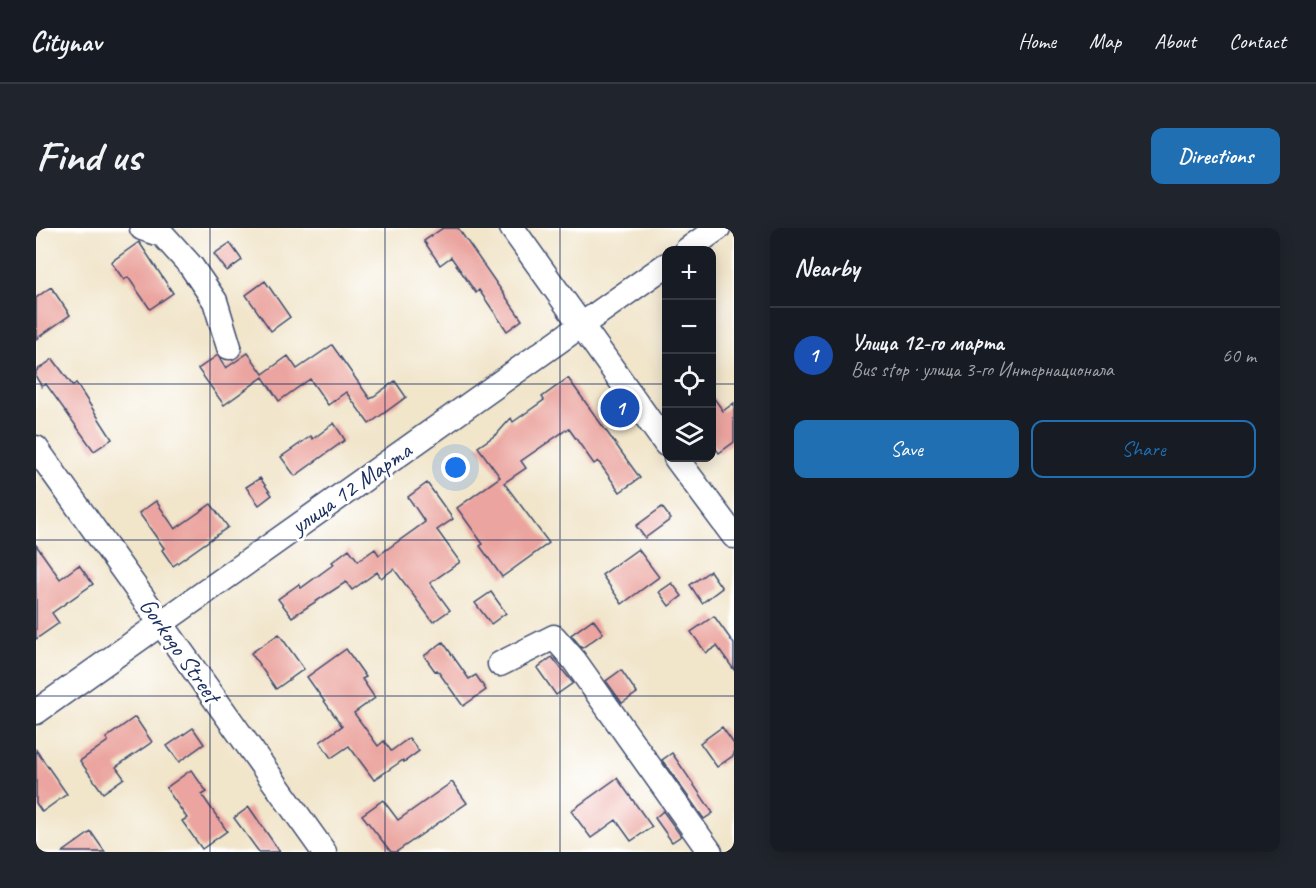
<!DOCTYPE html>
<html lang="en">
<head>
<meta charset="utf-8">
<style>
	body { margin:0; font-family:Caveat,sans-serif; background:#20242c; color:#f1f3f6 }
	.controls { position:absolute; right:18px; top:18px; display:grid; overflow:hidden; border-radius:12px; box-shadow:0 3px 15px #0003 }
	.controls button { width:54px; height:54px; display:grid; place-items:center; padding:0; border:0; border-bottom:2px solid #363941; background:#171b24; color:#f1f3f6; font:30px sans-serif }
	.you { position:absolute; left:420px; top:240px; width:21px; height:21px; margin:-15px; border:4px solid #fff; border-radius:50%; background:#1a73e8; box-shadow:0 0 0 9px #1a73e833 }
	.badge { display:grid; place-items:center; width:39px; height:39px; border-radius:50%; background:#1f6fb2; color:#fff; font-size:20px; font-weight:700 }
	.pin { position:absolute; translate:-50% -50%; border:3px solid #fff; box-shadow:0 2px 6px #0006 }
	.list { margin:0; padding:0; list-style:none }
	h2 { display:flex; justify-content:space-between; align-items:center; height:78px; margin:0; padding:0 24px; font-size:26px }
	h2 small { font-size:20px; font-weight:400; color:#9ea1a6 }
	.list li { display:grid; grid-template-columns:39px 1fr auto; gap:18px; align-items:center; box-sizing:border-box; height:96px; padding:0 24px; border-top:2px solid #363941 }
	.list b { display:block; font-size:22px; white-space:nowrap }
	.list p { margin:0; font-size:20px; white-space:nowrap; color:#9ea1a6 }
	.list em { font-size:20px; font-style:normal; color:#9ea1a6 }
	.actions { display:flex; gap:12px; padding:18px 24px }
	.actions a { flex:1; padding:14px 0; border:2px solid #1f6fb2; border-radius:12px; text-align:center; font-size:21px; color:#1f6fb2 }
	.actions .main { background:#1f6fb2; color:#fff }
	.icon { flex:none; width:33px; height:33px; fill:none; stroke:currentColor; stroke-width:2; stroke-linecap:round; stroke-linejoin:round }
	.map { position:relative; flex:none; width:698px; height:624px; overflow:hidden; border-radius:12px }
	header { display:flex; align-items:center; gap:36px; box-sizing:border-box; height:84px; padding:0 30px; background:#171b24; border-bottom:2px solid #363941 }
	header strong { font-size:28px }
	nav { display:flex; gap:33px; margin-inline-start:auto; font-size:21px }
	.intro { display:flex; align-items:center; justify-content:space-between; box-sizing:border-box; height:144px; padding:0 36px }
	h1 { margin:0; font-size:42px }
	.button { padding:15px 27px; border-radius:12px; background:#1f6fb2; color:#fff; font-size:21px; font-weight:700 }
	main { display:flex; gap:36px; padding:0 36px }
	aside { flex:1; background:#171b24; border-radius:12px; box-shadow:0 3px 15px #0003 }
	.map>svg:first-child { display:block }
	.building { fill:#eba49f }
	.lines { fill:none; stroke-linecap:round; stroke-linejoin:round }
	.minor-casing { stroke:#3b4a6e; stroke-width:27 }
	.minor { stroke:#fff; stroke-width:24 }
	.grid { fill:none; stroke:#1b2f5e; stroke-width:1.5; stroke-opacity:0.55 }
	.labels { text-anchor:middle; stroke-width:6; stroke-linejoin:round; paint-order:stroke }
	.street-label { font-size:24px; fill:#1b2f5e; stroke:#fff }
</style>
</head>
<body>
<header>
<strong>Citynav</strong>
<nav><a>Home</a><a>Map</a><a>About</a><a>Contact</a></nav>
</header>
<div class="intro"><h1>Find us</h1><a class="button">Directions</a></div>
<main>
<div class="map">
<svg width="698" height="624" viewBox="0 0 698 624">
	<rect width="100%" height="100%" fill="#fff"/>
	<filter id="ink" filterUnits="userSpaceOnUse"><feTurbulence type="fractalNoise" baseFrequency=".0167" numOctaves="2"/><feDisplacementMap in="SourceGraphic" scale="12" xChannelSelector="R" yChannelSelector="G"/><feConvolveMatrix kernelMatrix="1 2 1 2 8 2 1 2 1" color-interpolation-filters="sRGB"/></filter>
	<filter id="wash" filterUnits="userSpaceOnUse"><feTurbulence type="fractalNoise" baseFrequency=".008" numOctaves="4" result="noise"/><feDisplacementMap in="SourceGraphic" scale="24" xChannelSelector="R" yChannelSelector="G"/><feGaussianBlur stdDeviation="1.35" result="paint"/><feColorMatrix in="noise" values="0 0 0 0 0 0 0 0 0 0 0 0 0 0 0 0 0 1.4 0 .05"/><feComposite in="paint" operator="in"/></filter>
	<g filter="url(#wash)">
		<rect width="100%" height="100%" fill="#f1e5ca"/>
		<g id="blocks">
			<path class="building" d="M 407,0 L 422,0 L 486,92 L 471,103 L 443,62 L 440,65 L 415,29 L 404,37 L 388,13 Z
				M 103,14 L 137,65 L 114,81 L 92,49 L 88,52 L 75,34 Z
				M 194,15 L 206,32 L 191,43 L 178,26 Z
				M 229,53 L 254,89 L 235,103 L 210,67 Z
				M 15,59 L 34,87 L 0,111 L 0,70 Z
				M 296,117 L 334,171 L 359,153 L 370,169 L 333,196 L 310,164 L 292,177 L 274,151 L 243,173 L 227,149 L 188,177 L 162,141 L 182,127 L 190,140 L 212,125 L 227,146 L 252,128 L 261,141 Z
				M 17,131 L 37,158 L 40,155 L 76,211 L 58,223 L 10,156 L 6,159 L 0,149 L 0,143 Z
				M 532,150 L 604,250 L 584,264 L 562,233 L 558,236 L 533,201 L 530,202 L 485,233 L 490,240 L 468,255 L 513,315 L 466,349 L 444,318 L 447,316 L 421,280 L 464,249 L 442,219 L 461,206 L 475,190 L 477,194 L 508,172 L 506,169 Z
				M 675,166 L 687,183 L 698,175 L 698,214 L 683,225 L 675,214 Z
				M 298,195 L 309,212 L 259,248 L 245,229 L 275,208 L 277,211 Z
				M 224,250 L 236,267 L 223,277 L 210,259 Z
				M 391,255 L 417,291 L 401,302 L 424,334 L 394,355 L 414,382 L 397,394 L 358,341 L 345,350 L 341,344 L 316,362 L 310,354 L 256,389 L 242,371 L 263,356 L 265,360 L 298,336 L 296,334 L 313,321 L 322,333 L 339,321 L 343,327 L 389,294 L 372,269 Z
				M 120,273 L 139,301 L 175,276 L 192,299 L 137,338 L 126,322 L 128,320 L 103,285 Z
				M 626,279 L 635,291 L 609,310 L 600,298 Z
				M 0,317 L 24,351 L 43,337 L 57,356 L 16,385 L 23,395 L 0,411 Z
				M 602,321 L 623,349 L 586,376 L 566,347 Z
				M 674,343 L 686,360 L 666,375 L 654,357 Z
				M 636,355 L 646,368 L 633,378 L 623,364 Z
				M 455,364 L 470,385 L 455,396 L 439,375 Z
				M 678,388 L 698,416 L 698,442 L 681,418 L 670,425 L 655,404 Z
				M 557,391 L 567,405 L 546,420 L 535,407 Z
				M 243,406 L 268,441 L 240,461 L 215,425 Z
				M 407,414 L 433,451 L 440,447 L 450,462 L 427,478 L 401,442 L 399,443 L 388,428 Z
				M 310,421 L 330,449 L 326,451 L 339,470 L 318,485 L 342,518 L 348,513 L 355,523 L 373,510 L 383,523 L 368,534 L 367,532 L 338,552 L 313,518 L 295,530 L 284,514 L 306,498 L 271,449 Z
				M 516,429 L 537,455 L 520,467 L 501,440 Z
				M 585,442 L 601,465 L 586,475 L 570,453 Z
				M 99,489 L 116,514 L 80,539 L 88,550 L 67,565 L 44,533 L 72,513 L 70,510 Z
				M 686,499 L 698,516 L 698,527 L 681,539 L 664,515 Z
				M 157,500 L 168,516 L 143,534 L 131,518 Z
				M 0,522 L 31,566 L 6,584 L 0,575 Z
				M 636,525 L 677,585 L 668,591 L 626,532 Z
				M 155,542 L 171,564 L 166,567 L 191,603 L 166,621 L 146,593 L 151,590 L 130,560 Z
				M 581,550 L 616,599 L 595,613 L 580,592 L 555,610 L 535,583 Z
				M 416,554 L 431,575 L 360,624 L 355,624 L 326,587 L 347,572 L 362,592 Z
				M 213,579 L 244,624 L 223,624 L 198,590 Z
				M 627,583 L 645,608 L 636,614 L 619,590 Z
				M 55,604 L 69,624 L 27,624 Z"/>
		</g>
	</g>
	<g filter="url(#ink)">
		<use href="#blocks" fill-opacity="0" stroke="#3b4a6e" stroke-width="1.5"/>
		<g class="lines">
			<g class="minor-casing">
				<path id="minor" d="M 106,0 L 127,7 L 155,38 L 179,73 L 193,119
					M 476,0 L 630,216
					M 651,22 L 682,0
					M 0,220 L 288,624
					M 640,230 L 698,308
					M 464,436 L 518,409 L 538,432 L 674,624
					M 0,484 L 630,37"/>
			</g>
			<use href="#minor" class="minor"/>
		</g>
	</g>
	<path class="grid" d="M 174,0 L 174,624M 349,0 L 349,624M 524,0 L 524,624M 0,156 L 630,156M 676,156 L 698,156M 0,312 L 698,312M 0,468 L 698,468"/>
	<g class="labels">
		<g class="street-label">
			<text transform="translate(315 260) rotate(-35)" y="8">улица 12 Марта</text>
			<text transform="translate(144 422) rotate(55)" y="8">Gorkogo Street</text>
		</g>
	</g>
</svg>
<div class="controls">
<button>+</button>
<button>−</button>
<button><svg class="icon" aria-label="locate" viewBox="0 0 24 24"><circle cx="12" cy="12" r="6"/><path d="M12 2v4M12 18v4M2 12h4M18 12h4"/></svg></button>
<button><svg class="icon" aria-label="layers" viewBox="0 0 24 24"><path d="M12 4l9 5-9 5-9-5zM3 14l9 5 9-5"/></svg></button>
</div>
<div class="you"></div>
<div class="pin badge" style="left:584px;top:180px;background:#1a4fb4">1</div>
</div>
<aside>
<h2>Nearby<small></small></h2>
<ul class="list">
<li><span class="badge" style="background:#1a4fb4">1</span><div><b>Улица 12-го марта</b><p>Bus stop · улица 3-го Интернационала</p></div><em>60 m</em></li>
</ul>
<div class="actions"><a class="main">Save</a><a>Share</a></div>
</aside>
</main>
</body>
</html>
